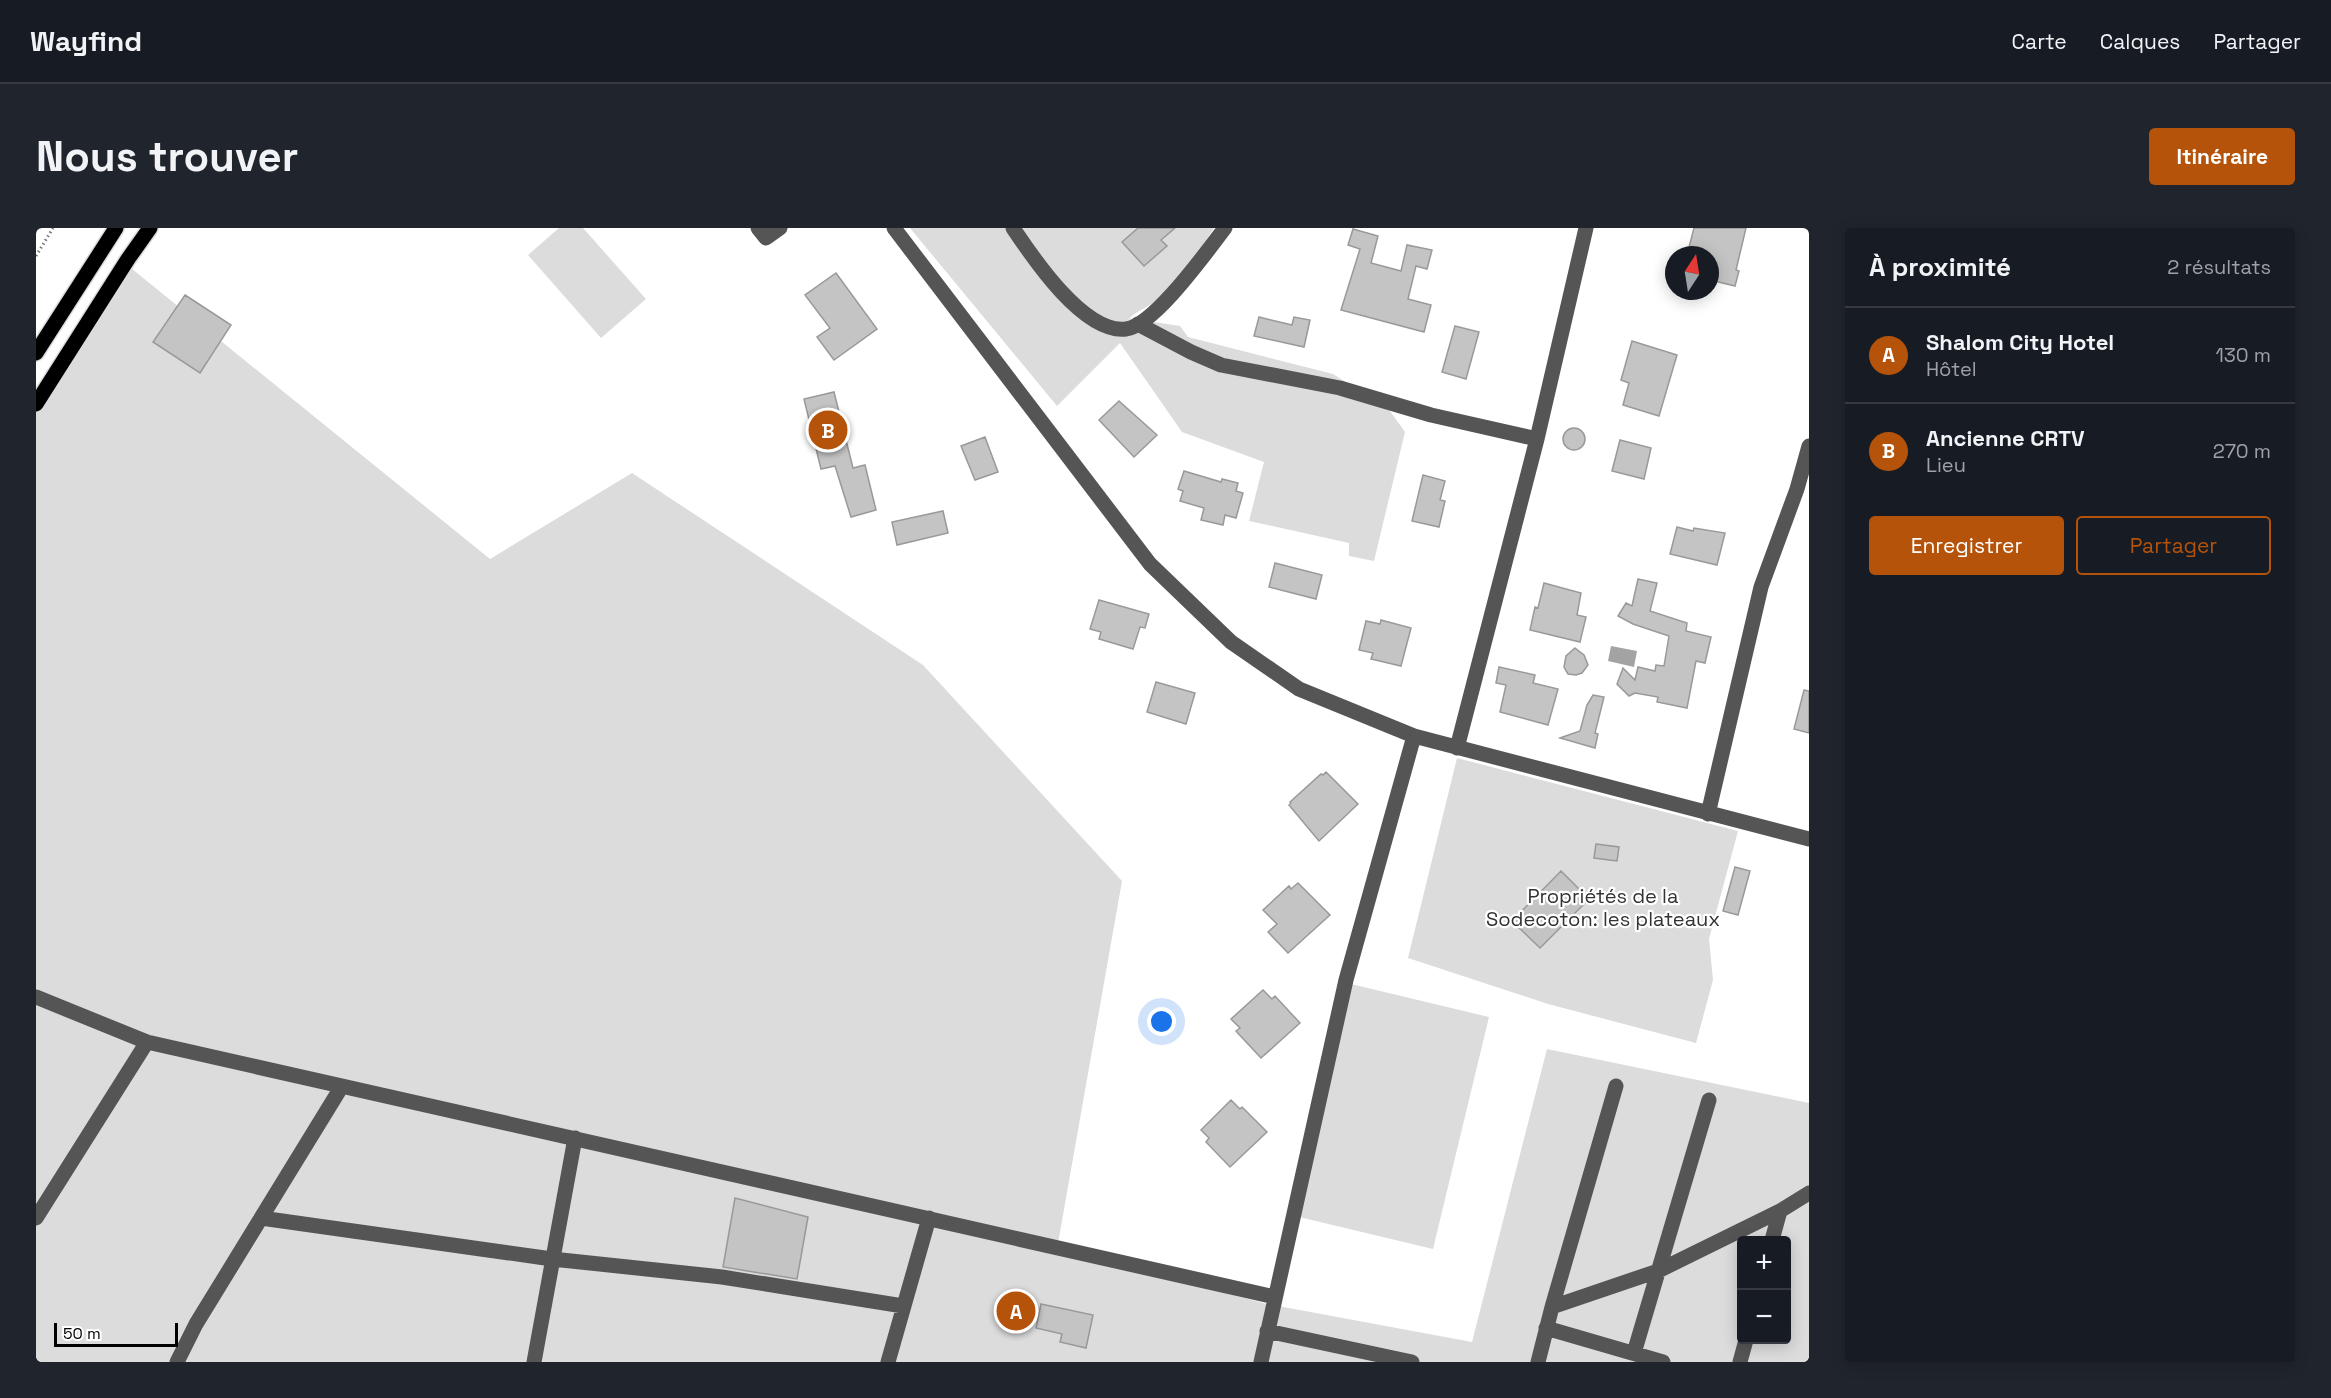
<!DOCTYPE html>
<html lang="fr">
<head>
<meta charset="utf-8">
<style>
	body { margin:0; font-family:"Space Grotesk",sans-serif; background:#20242c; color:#f1f3f6 }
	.controls { position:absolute; right:18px; bottom:18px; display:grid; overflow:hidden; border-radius:6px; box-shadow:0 3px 15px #0003 }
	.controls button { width:54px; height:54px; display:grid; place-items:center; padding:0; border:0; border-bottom:2px solid #363941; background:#171b24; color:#f1f3f6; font:30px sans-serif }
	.compass { position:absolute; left:1629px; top:18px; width:54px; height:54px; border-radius:50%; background:#171b24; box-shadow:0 3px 15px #0003; rotate:12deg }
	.scale { position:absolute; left:18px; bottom:15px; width:124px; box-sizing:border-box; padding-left:6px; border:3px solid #000; border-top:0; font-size:16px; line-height:21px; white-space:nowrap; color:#000; -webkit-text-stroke:4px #fff; paint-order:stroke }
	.you { position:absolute; left:1126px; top:794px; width:21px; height:21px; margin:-15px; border:4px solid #fff; border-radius:50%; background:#1a73e8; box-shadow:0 0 0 9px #1a73e833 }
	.badge { display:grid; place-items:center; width:39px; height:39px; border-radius:50%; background:#b45309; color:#fff; font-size:20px; font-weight:700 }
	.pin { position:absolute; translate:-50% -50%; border:3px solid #fff; box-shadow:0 2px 6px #0006 }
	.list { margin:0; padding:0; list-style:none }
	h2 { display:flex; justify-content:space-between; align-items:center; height:78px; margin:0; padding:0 24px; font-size:26px }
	h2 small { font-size:20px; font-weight:400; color:#9ea1a6 }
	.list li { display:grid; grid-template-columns:39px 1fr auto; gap:18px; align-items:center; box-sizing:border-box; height:96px; padding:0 24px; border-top:2px solid #363941 }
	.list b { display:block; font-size:22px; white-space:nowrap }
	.list p { margin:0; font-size:20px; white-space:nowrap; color:#9ea1a6 }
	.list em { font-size:20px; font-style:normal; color:#9ea1a6 }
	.actions { display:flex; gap:12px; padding:18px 24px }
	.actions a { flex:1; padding:14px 0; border:2px solid #b45309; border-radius:6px; text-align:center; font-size:21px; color:#b45309 }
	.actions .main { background:#b45309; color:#fff }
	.map { position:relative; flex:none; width:1773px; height:1134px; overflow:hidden; border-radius:6px }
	header { display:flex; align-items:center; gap:36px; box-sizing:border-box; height:84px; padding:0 30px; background:#171b24; border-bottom:2px solid #363941 }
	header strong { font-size:28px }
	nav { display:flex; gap:33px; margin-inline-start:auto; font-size:21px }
	.intro { display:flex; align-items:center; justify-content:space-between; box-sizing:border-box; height:144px; padding:0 36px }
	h1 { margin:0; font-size:42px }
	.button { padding:15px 27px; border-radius:6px; background:#b45309; color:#fff; font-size:21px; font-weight:700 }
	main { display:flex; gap:36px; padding:0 36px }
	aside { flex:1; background:#171b24; border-radius:6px; box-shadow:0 3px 15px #0003 }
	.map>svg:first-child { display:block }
	.green { fill:#dcdcdc; fill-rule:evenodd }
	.water { fill:#a3a3a3 }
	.building { fill:#c4c4c4; stroke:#999; stroke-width:1.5 }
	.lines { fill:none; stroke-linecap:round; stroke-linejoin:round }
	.major-casing { stroke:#dbdbdb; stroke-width:18 }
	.path { stroke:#777; stroke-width:3; stroke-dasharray:1.5 3; stroke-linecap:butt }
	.minor { stroke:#555; stroke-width:15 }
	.major { stroke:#000; stroke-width:15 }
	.labels { text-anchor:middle; stroke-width:4.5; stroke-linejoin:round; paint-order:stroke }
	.park-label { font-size:20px; fill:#333; stroke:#fff }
</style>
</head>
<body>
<header>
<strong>Wayfind</strong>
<nav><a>Carte</a><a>Calques</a><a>Partager</a></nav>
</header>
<div class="intro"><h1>Nous trouver</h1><a class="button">Itinéraire</a></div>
<main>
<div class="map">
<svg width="1773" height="1134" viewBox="0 0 1773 1134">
	<rect width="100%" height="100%" fill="#fff"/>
	<path class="green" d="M 523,0 L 547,0 L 610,71 L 565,110 L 492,27 Z
		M 874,0 L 1178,0 C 1161,27 1143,52 1119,73 C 1110,81 1094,85 1090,96 L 1093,90 L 1144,98 L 1152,109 L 1297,146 L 1354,183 L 1369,204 L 1338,333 L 1313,328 L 1313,315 L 1213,293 L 1228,234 L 1146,204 L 1084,115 L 1021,178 Z
		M 85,32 L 454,331 L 596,245 L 887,437 L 1086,653 L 1021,1021 L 1231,1076 L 1436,1114 L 1511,821 L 1773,875 L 1773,1134 L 0,1134 L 0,164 ZM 1706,1012 L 1750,1012 L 1750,1112 L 1706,1112 Z
		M 1421,530 L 1702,603 L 1673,711 L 1677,752 L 1660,815 L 1512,776 L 1372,730 Z
		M 1315,756 L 1453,789 L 1397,1021 L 1259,988 Z"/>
	<path class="water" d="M 1575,418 L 1601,423 L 1598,439 L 1572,433 Z"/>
	<path class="building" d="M 1102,0 L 1139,0 L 1125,12 L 1131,18 L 1108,38 L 1086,14 Z
		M 1658,0 L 1710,0 L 1700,42 L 1703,43 L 1699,58 L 1674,52 L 1674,27 L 1651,27 Z
		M 1317,1 L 1342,8 L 1335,35 L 1365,43 L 1371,17 L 1396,22 L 1391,41 L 1380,38 L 1372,71 L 1395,77 L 1388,104 L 1305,82 L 1324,21 L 1312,17 Z
		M 800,45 L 841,101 L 798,132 L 781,109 L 794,100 L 769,67 Z
		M 149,67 L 195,97 L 164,145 L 117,114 Z
		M 1223,89 L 1256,97 L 1258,89 L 1274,92 L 1268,119 L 1218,108 Z
		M 1419,98 L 1443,104 L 1430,151 L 1406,144 Z
		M 1596,113 L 1641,127 L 1623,188 L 1587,177 L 1593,155 L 1585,152 Z
		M 798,164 L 817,240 L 829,237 L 840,282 L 815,289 L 799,238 L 785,241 L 768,171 Z
		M 1083,173 L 1121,207 L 1098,229 L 1063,192 Z
		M1527 211a11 11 0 1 1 22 0a11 11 0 1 1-22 0Z
		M 949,209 L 962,244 L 939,252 L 925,218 Z
		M 1584,212 L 1615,220 L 1608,251 L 1576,243 Z
		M 1148,243 L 1185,254 L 1186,251 L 1202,255 L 1200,263 L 1207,265 L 1200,290 L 1189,287 L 1187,297 L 1165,292 L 1168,280 L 1144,273 L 1147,263 L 1142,261 Z
		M 1387,247 L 1409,253 L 1404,272 L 1409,273 L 1403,299 L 1376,293 Z
		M 907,283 L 912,305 L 861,317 L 856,294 Z
		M 1641,299 L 1657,303 L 1658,300 L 1689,305 L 1681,337 L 1634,326 Z
		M 1239,335 L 1286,347 L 1280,371 L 1233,359 Z
		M 1602,351 L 1621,355 L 1614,383 L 1651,395 L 1650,403 L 1675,409 L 1669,435 L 1660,433 L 1651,480 L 1621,474 L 1622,469 L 1599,465 L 1593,468 L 1581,456 L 1587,440 L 1599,452 L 1602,439 L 1619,443 L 1620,437 L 1628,438 L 1633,408 L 1597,396 L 1582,388 L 1590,375 L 1596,378 Z
		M 1508,355 L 1545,365 L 1541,387 L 1550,389 L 1544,414 L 1494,402 L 1499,379 L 1502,380 Z
		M 1063,372 L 1113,386 L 1109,400 L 1104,399 L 1097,421 L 1063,411 L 1065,404 L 1054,401 Z
		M 1345,392 L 1375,400 L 1365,438 L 1335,431 L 1337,425 L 1323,422 L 1330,393 L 1344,396 Z
		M 1539,420 L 1548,427 L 1552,437 L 1546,445 L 1540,447 L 1532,446 L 1528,439 L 1530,428 Z
		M 1463,439 L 1499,447 L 1497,455 L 1522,461 L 1512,497 L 1464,484 L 1470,457 L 1460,455 Z
		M 1120,454 L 1159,465 L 1150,496 L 1111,484 Z
		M 1768,462 L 1773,463 L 1773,505 L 1758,501 Z
		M 1557,467 L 1568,469 L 1559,505 L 1562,506 L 1559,520 L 1524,510 L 1544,503 L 1551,477 Z
		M 1290,544 L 1322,576 L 1283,613 L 1253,577 L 1255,575 L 1254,574 L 1285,546 L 1287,547 Z
		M 1560,616 L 1583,619 L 1581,633 L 1558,630 Z
		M 1699,639 L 1714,643 L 1702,687 L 1687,683 Z
		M 1525,643 L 1553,671 L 1504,720 L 1476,693 Z
		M 1262,655 L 1294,687 L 1252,725 L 1232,704 L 1241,696 L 1227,682 L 1253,658 L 1255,661 Z
		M 1227,762 L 1236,771 L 1239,768 L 1264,795 L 1225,830 L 1200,803 L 1204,800 L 1195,791 Z
		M 1195,872 L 1204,881 L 1206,879 L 1231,904 L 1194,939 L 1170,914 L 1173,910 L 1165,902 Z
		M 699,970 L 772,989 L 761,1051 L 687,1039 Z
		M 1005,1076 L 1057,1087 L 1050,1120 L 1024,1114 L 1026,1106 L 1000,1100 Z"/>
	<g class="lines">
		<g class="major-casing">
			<path id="major" d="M 0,125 L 80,0
				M 0,176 L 92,31 L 114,0"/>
		</g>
		<path class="path" d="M 0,28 L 17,0"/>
		<path class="minor" d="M 722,0 L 730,10 L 744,0
			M 858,0 L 1114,336 L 1195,414 L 1263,461 L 1378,508 L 1773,611
			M 977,0 C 997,30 1048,106 1090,101 C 1118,98 1171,23 1189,0
			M 1102,96 L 1155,124 L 1185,137 L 1304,160 L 1395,187 L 1501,211
			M 1421,520 L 1501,211 L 1550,0
			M 1672,586 L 1725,359 L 1761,261 L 1773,218
			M 0,769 L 111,814 L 1239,1069
			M 0,990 L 111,814
			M 225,990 L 516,1031 L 686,1049 L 867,1078
			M 1736,1012 L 1744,983
			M 1516,1079 L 1622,1043 L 1744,983 L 1773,965
			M 1510,1100 L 1627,1134
			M 1231,1103 L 1376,1134
			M 1598,1125 L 1673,872
			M 141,1134 L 160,1096 L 306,858
			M 498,1134 L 539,910
			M 852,1134 L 893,990
			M 1225,1134 L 1310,752 L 1378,508
			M 1502,1134 L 1516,1079 L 1580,858
			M 1704,1134 L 1710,1112"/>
		<use href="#major" class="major"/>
	</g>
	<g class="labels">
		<g class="park-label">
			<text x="1567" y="675">Propriétés de la<tspan x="1567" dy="23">Sodecoton: les plateaux</tspan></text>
		</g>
	</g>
</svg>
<div class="controls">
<button>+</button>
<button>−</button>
</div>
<svg class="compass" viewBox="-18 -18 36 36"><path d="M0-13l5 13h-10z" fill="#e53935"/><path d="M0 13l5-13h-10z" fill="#9ea1a6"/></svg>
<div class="scale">50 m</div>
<div class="you"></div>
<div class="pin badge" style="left:980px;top:1083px">A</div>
<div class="pin badge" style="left:792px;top:202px">B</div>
</div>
<aside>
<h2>À proximité<small>2 résultats</small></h2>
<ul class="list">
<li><span class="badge">A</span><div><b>Shalom City Hotel</b><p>Hôtel</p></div><em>130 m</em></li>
<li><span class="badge">B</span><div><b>Ancienne CRTV</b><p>Lieu</p></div><em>270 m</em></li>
</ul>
<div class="actions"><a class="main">Enregistrer</a><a>Partager</a></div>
</aside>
</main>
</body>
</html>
